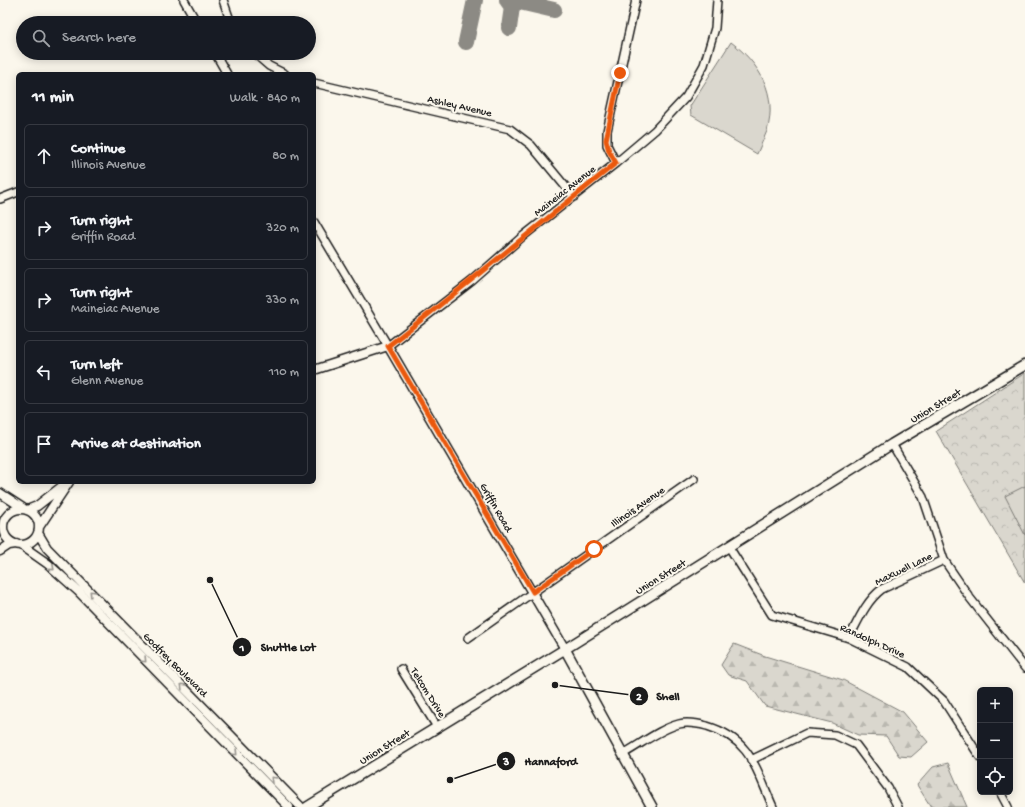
<!DOCTYPE html>
<html lang="en">
<head>
<meta charset="utf-8">
<style>
	body { margin:0; font-family:"Gochi Hand",sans-serif; background:#20242c; color:#f1f3f6 }
	.controls { position:absolute; right:12px; bottom:12px; display:grid; overflow:hidden; border-radius:6px; box-shadow:0 2px 10px #0003 }
	.controls button { width:36px; height:36px; display:grid; place-items:center; padding:0; border:0; border-bottom:1px solid #363941; background:#171b24; color:#f1f3f6; font:20px sans-serif }
	.stop { position:absolute; width:12px; height:12px; margin:-9px; border:3px solid #ea580c; border-radius:50%; background:#fff }
	.stop.end { background:#ea580c; border-color:#fff; box-shadow:0 1px 4px #0008 }
	.list { margin:0; padding:0; list-style:none }
	h2 { display:flex; justify-content:space-between; align-items:center; height:52px; margin:0; padding:0 16px; font-size:17px }
	h2 small { font-size:13px; font-weight:400; color:#9ea1a6 }
	.list li { display:grid; grid-template-columns:26px 1fr auto; gap:12px; align-items:center; box-sizing:border-box; height:64px; margin:0 8px 8px; padding:0 8px; border:1px solid #363941; border-radius:6px }
	.list b { display:block; font-size:15px; white-space:nowrap }
	.list p { margin:0; font-size:13px; white-space:nowrap; color:#9ea1a6 }
	.list em { font-size:13px; font-style:normal; color:#9ea1a6 }
	.icon { flex:none; width:22px; height:22px; fill:none; stroke:currentColor; stroke-width:2; stroke-linecap:round; stroke-linejoin:round }
	.map { position:relative; flex:none; width:1025px; height:807px; overflow:hidden }
	.search { position:absolute; background:#171b24; box-shadow:0 2px 10px #0003; left:16px; top:16px; width:300px; height:44px; display:flex; align-items:center; gap:10px; box-sizing:border-box; padding:0 14px; border-radius:22px; color:#9ea1a6; font-size:15px }
	.panel { position:absolute; background:#171b24; box-shadow:0 2px 10px #0003; left:16px; top:72px; width:300px; height:412px; border-radius:6px }
	.map>svg:first-child { display:block }
	.forest { fill:url(#forest-firs); stroke:#7b7a75 }
	.park { fill:url(#park-crowns); stroke:#7b7a75 }
	.pitch { fill:#dad7ce; stroke:#7b7a75 }
	.lines { fill:none; stroke-linecap:round; stroke-linejoin:round }
	.taxiway { stroke:#8c8a84; stroke-width:16 }
	.minor-casing { stroke:#1c1c1c; stroke-width:10 }
	.tertiary-casing { stroke:#1c1c1c; stroke-width:11 }
	.secondary-casing { stroke:#1c1c1c; stroke-width:12 }
	.minor { stroke:#fbf7ec; stroke-width:7 }
	.tertiary { stroke:#fbf7ec; stroke-width:8 }
	.secondary { stroke:#fbf7ec; stroke-width:9 }
	.oneway { stroke:#97948e }
	.route { stroke:#ea580c; stroke-width:5 }
	.labels { text-anchor:middle; stroke-width:4; stroke-linejoin:round; paint-order:stroke }
	.street-label { font-size:11px; fill:#1c1c1c; stroke:#fbf7ec }
	.leader { fill:none; stroke:#1c1c1c; stroke-width:1.5 }
	.callout-dot { fill:#1c1c1c; stroke:#fbf7ec; stroke-width:1.5 }
	.mark-label { font-size:12px; text-anchor:middle; font-weight:bold; fill:#fff }
	.callout-label { font-size:12px; text-anchor:middle; font-weight:bold; fill:#1c1c1c; stroke:#fbf7ec; stroke-width:4; stroke-linejoin:round; paint-order:stroke }
</style>
</head>
<body>
<div class="map">
<svg width="1025" height="807" viewBox="0 0 1025 807">
	<defs>
		<pattern id="forest-firs" width="22" height="20" patternUnits="userSpaceOnUse"><rect width="22" height="20" fill="#dad7ce"/><path d="M5 1l3.5 6h-7zM16 11l3.5 6h-7z" fill="#bab8b0"/></pattern>
		<pattern id="park-crowns" width="20" height="18" patternUnits="userSpaceOnUse"><rect width="20" height="18" fill="#dad7ce"/><path d="M2 6a3 3 0 1 1 6 0M12 15a3 3 0 1 1 6 0" fill="none" stroke="#bab8b0"/></pattern>
	</defs>
	<rect width="100%" height="100%" fill="#fbf7ec"/>
	<filter id="ink" filterUnits="userSpaceOnUse"><feTurbulence type="fractalNoise" baseFrequency=".025" numOctaves="2"/><feDisplacementMap in="SourceGraphic" scale="8" xChannelSelector="R" yChannelSelector="G"/><feConvolveMatrix kernelMatrix="1 2 1 2 8 2 1 2 1" color-interpolation-filters="sRGB"/></filter>
	<g filter="url(#ink)">
		<path class="forest" d="M 734,644 L 765,656 L 843,680 L 903,712 L 928,742 L 911,757 L 899,756 L 886,736 L 858,735 L 832,723 L 765,706 L 747,681 L 728,675 L 721,665 Z
			M 948,763 L 967,807 L 931,807 L 917,785 L 933,767 Z"/>
		<path class="park" d="M 1025,373 L 1025,583 L 936,431 Z"/>
		<path class="pitch" d="M 731,42 C 759,63 778,94 767,131 C 764,139 760,146 757,154 L 691,115 L 690,106 Z
			M 1025,486 L 1025,535 L 1005,496 Z"/>
		<g class="lines">
			<path class="taxiway" d="M 507,0 L 512,7 L 509,28
				M 511,0 L 554,10
				M 466,42 L 475,0"/>
			<g class="minor-casing">
				<path id="minor" d="M 184,0 L 197,23
					M 223,0 L 231,23
					M 215,53 L 227,74
					M 254,53 L 269,66 L 285,74
					M 314,83 L 510,129 L 531,145 L 574,197
					M 616,163 L 607,145 L 607,131 L 636,0
					M 0,199 L 18,192
					M 314,222 L 388,346 L 472,281 L 522,237 L 616,163 L 655,130 L 686,97 L 704,65 L 715,28 L 717,0
					M 892,444 L 923,497 L 944,560 L 970,598 L 1025,668
					M 729,547 L 772,615 L 849,638 L 908,667 L 944,701 L 980,757
					M 468,638 L 694,479
					M 849,638 C 858,621 866,601 882,589 L 944,560
					M 401,669 L 437,727
					M 623,754 C 641,744 660,729 679,724 C 687,722 699,724 707,726 C 751,739 756,769 773,807
					M 751,760 L 807,733 L 835,735 L 856,745 L 888,788 L 898,807
					M 1000,792 L 1008,807"/>
			</g>
			<g class="tertiary-casing">
				<path id="tertiary" d="M 314,370 L 388,346 L 565,649
					M 0,493 L 23,508
					M3 527a18 18 0 1 1 36 0a18 18 0 1 1-36 0Z
					M 27,510 L 37,506 L 65,484
					M 39,527 L 69,482
					M 38,533 L 47,548 L 301,807
					M 21,545 L 48,564 L 78,591 L 289,807
					M 0,551 L 9,545 L 16,544"/>
			</g>
			<g class="secondary-casing">
				<path id="secondary" d="M 565,649 L 652,807
					M 307,807 L 565,649 L 892,444 L 1025,365"/>
			</g>
			<use href="#minor" class="minor"/>
			<use href="#tertiary" class="tertiary"/>
			<use href="#secondary" class="secondary"/>
		</g>
		<defs><path id="oneway-chevron" d="M-2-3.5L2.5 0L-2 3.5" fill="none" stroke-width="1.6" stroke-linecap="round" stroke-linejoin="round"/></defs>
		<g class="oneway">
			<use href="#oneway-chevron" transform="translate(52 568) rotate(42)"/>
			<use href="#oneway-chevron" transform="translate(92 593) rotate(-134)"/>
			<use href="#oneway-chevron" transform="translate(144 660) rotate(46)"/>
			<use href="#oneway-chevron" transform="translate(183 686) rotate(-135)"/>
			<use href="#oneway-chevron" transform="translate(235 753) rotate(46)"/>
			<use href="#oneway-chevron" transform="translate(273 779) rotate(-134)"/>
		</g>
	</g>
	<g class="lines" filter="url(#ink)">
		<path class="route" d="M 594,549 L 533,592 L 388,346 C 465,286 540,224 616,163 L 609,151 L 606,140 L 620,73"/>
	</g>
	<g class="labels">
		<g class="street-label">
			<text transform="translate(460 105) rotate(13)" y="4">Ashley Avenue</text>
			<text transform="translate(564 190) rotate(-38)" y="4">Maineiac Avenue</text>
			<text transform="translate(935 405) rotate(-31)" y="4">Union Street</text>
			<text transform="translate(637 506) rotate(-35)" y="4">Illinois Avenue</text>
			<text transform="translate(497 507) rotate(60)" y="4">Griffin Road</text>
			<text transform="translate(903 568) rotate(-26)" y="4">Maxwell Lane</text>
			<text transform="translate(660 576) rotate(-32)" y="4">Union Street</text>
			<text transform="translate(873 640) rotate(24)" y="4">Randolph Drive</text>
			<text transform="translate(176 664) rotate(45)" y="4">Godfrey Boulevard</text>
			<text transform="translate(429 692) rotate(58)" y="4">Telcom Drive</text>
			<text transform="translate(384 746) rotate(-32)" y="4">Union Street</text>
		</g>
	</g>
	<path class="leader" d="M210 580L242 647M555 685L639 696M450 780L506 761"/>
	<g class="callout-dot">
		<circle cx="210" cy="580" r="4"/>
		<circle cx="555" cy="685" r="4"/>
		<circle cx="450" cy="780" r="4"/>
		<circle cx="242" cy="647" r="10"/>
		<circle cx="639" cy="696" r="10"/>
		<circle cx="506" cy="761" r="10"/>
	</g>
	<g class="mark-label">
		<text x="242" y="651">1</text>
		<text x="639" y="700">2</text>
		<text x="506" y="765">3</text>
	</g>
	<g class="callout-label">
		<text x="288" y="651">Shuttle Lot</text>
		<text x="668" y="700">Shell</text>
		<text x="551" y="765">Hannaford</text>
	</g>
</svg>
<div class="controls">
<button>+</button>
<button>−</button>
<button><svg class="icon" aria-label="locate" viewBox="0 0 24 24"><circle cx="12" cy="12" r="6"/><path d="M12 2v4M12 18v4M2 12h4M18 12h4"/></svg></button>
</div>
<div class="stop" style="left:594px;top:549px"></div>
<div class="stop end" style="left:620px;top:73px"></div>
<div class="search"><svg class="icon" aria-label="search" viewBox="0 0 24 24"><circle cx="10" cy="10" r="6"/><path d="M15 15l6 6"/></svg>Search here</div>
<section class="panel">
<h2>11 min<small>Walk · 840 m</small></h2>
<ul class="list">
<li><svg class="icon" aria-label="ahead" viewBox="0 0 24 24"><path d="M12 20V5M6 11l6-6 6 6"/></svg><div><b>Continue</b><p>Illinois Avenue</p></div><em>80 m</em></li>
<li><svg class="icon" aria-label="right" viewBox="0 0 24 24"><path d="M7 20v-9h11M14 6l5 5-5 5"/></svg><div><b>Turn right</b><p>Griffin Road</p></div><em>320 m</em></li>
<li><svg class="icon" aria-label="right" viewBox="0 0 24 24"><path d="M7 20v-9h11M14 6l5 5-5 5"/></svg><div><b>Turn right</b><p>Maineiac Avenue</p></div><em>330 m</em></li>
<li><svg class="icon" aria-label="left" viewBox="0 0 24 24"><path d="M17 20v-9H6M10 6l-5 5 5 5"/></svg><div><b>Turn left</b><p>Glenn Avenue</p></div><em>110 m</em></li>
<li><svg class="icon" aria-label="arrive" viewBox="0 0 24 24"><path d="M6 21V4h12l-3 4 3 4H6"/></svg><div><b>Arrive at destination</b></div></li>
</ul>
</section>
</div>
</body>
</html>
